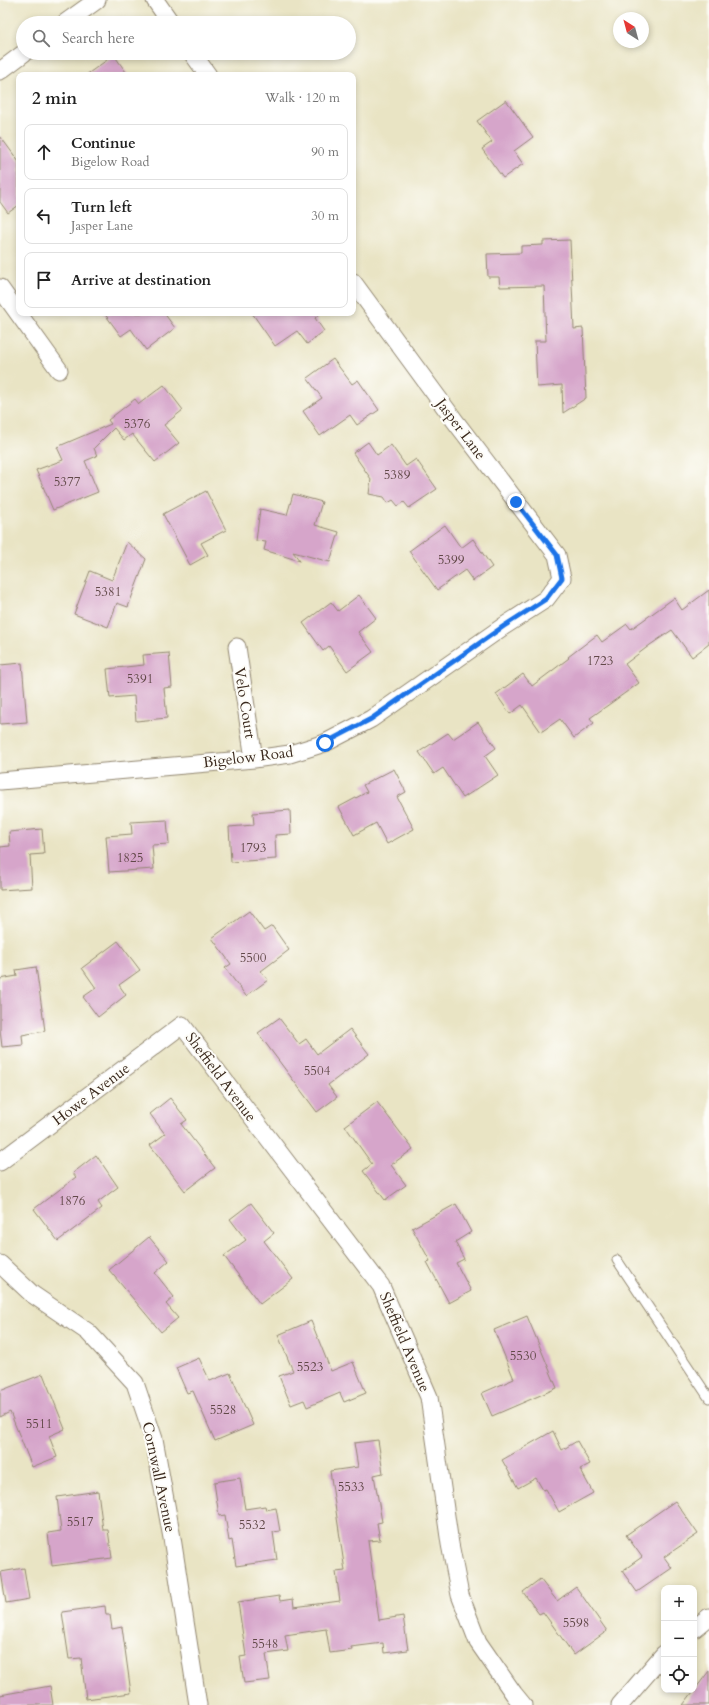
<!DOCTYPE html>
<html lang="en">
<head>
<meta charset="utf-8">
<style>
	body { margin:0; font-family:Cardo,serif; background:#f6f6f6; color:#222 }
	.controls { position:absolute; right:12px; bottom:12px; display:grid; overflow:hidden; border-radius:8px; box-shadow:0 2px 6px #0003 }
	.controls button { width:36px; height:36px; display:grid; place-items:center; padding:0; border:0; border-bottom:1px solid #e0e0e0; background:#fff; color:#222; font:20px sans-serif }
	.compass { position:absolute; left:613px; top:12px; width:36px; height:36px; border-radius:50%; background:#fff; box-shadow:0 2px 6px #0003; rotate:324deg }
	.stop { position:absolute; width:12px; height:12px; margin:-9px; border:3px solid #1a73e8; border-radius:50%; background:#fff }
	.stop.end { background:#1a73e8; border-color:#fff; box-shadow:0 1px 4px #0008 }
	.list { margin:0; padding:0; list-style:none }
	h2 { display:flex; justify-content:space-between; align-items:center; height:52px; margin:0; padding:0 16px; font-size:17px }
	h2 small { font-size:13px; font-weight:400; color:#767676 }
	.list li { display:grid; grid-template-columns:26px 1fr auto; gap:12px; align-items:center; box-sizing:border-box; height:56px; margin:0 8px 8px; padding:0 8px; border:1px solid #e0e0e0; border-radius:8px }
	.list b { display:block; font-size:15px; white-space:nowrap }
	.list p { margin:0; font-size:13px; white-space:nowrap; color:#767676 }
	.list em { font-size:13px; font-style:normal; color:#767676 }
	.icon { flex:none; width:22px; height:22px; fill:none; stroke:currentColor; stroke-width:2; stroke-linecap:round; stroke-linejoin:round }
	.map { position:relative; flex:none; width:709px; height:1705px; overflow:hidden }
	.search { position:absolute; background:#fff; box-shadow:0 2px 6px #0003; left:16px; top:16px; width:340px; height:44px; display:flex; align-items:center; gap:10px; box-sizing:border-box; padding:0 14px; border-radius:22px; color:#767676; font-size:15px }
	.panel { position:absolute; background:#fff; box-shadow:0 2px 6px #0003; left:16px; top:72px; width:340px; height:244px; border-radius:8px }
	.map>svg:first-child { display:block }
	.building { fill:#d6a5ca }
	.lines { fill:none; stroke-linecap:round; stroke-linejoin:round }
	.lane-casing { stroke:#928771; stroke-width:11 }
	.street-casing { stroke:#928771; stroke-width:19 }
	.lane { stroke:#fff; stroke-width:9 }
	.street { stroke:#fff; stroke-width:17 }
	.route { stroke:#1a73e8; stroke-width:5 }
	.labels { text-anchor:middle; stroke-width:4; stroke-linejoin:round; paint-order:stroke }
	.number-label { font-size:13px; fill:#624949 }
	.street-label { font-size:15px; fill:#3b2a1e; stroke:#fdfcf7 }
</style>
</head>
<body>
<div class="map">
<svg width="709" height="1705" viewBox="0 0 709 1705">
	<rect width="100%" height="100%" fill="#fdfcf7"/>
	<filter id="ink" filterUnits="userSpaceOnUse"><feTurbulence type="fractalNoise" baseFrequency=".025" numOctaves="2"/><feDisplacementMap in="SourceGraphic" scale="8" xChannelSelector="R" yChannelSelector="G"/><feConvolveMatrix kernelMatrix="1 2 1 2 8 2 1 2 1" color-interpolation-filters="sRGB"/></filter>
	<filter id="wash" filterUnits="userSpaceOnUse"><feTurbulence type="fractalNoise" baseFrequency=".012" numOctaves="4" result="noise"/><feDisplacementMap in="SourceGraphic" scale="16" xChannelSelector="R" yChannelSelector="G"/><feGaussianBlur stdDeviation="0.9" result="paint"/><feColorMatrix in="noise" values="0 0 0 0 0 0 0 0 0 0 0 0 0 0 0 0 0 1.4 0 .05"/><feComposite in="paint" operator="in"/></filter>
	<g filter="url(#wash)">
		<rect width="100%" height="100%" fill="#e9e4c4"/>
		<g id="blocks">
			<path class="building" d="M 114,55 L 128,75 L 86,75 Z
				M 506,100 L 533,137 L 514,151 L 523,164 L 503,178 L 482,149 L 492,142 L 477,121 Z
				M 0,136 L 19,162 L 19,205 L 8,213 L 0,202 Z
				M 570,240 L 574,329 L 583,328 L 586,398 L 563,413 L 562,385 L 537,387 L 535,341 L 546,341 L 544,286 L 500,287 L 499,277 L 488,277 L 487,254 L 521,253 L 521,246 L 543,245 L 543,241 Z
				M 104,313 L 164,313 L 175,328 L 146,350 L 131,329 L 121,336 Z
				M 252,313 L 321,313 L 315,318 L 324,331 L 307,344 L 297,331 L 275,346 Z
				M 333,359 L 352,384 L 358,380 L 379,410 L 357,425 L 350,415 L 320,436 L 303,411 L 322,398 L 307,378 Z
				M 164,385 L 183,410 L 164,425 L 179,443 L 155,462 L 132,434 L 124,440 L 114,428 L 94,448 L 97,456 L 85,461 L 98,492 L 53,510 L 36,470 L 63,460 L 57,447 L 111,424 L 108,420 L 135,399 L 139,404 Z
				M 368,442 L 377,455 L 391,445 L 406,466 L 416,459 L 437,489 L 409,508 L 404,502 L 398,506 L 393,500 L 388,503 L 384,497 L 369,494 L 371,479 L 353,453 Z
				M 206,491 L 226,530 L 201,543 L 208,555 L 190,565 L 163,514 Z
				M 293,494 L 322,502 L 315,525 L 339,532 L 330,562 L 293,552 L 300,561 L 264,550 L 266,542 L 256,541 L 260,509 L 287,515 Z
				M 445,525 L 461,548 L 473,539 L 492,567 L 473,581 L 465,570 L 437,590 L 409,551 Z
				M 127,542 L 146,559 L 128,607 L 117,603 L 108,627 L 74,614 L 90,571 L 112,580 Z
				M 709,590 L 709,644 L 692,657 L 672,630 L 650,645 L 625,664 L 639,683 L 590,718 L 594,723 L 574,738 L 560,719 L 541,732 L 522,705 L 510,714 L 496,694 L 523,674 L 532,686 L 569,658 L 568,657 L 597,635 L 602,642 L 627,624 L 631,629 L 674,598 L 682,610 Z
				M 359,595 L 376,618 L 358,632 L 373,652 L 347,671 L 329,646 L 323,651 L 303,623 L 331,602 L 338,611 Z
				M 169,653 L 172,687 L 164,688 L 167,718 L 136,721 L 134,696 L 110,698 L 107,669 L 144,665 L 143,655 Z
				M 22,663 L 27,722 L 0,724 L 0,665 Z
				M 478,722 L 496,748 L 485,756 L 498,775 L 463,798 L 443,768 L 434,774 L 419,752 L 448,733 L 453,739 Z
				M 394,769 L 406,792 L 397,797 L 414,829 L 387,844 L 376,823 L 354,835 L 339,807 L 367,792 L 363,785 Z
				M 290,810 L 291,834 L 275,835 L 276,859 L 231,862 L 229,827 L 254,825 L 253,813 Z
				M 167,820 L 169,844 L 152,845 L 154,869 L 109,872 L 106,836 L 132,834 L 131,822 Z
				M 42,829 L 44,854 L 30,855 L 32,888 L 0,890 L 0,847 L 10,846 L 9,832 Z
				M 249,911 L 264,931 L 272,926 L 289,950 L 261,971 L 268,980 L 246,996 L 225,968 L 231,964 L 212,938 Z
				M 118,941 L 140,970 L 119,985 L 126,995 L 98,1017 L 83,997 L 96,988 L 82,968 Z
				M 36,967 L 45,1031 L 22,1035 L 23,1045 L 2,1047 L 0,1030 L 0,979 L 17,976 L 16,970 Z
				M 279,1018 L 299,1044 L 306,1039 L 317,1054 L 350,1029 L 369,1054 L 328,1085 L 337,1097 L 317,1112 L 258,1033 Z
				M 170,1098 L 187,1120 L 181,1124 L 215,1168 L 185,1191 L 150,1145 L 165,1134 L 150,1114 Z
				M 377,1102 L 413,1149 L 391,1165 L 406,1185 L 385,1200 L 363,1171 L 372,1164 L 345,1126 Z
				M 96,1155 L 118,1187 L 98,1202 L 102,1208 L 58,1241 L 34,1209 L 76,1177 L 73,1173 Z
				M 251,1203 L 274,1233 L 264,1241 L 293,1279 L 260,1304 L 224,1256 L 246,1240 L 230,1219 Z
				M 456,1204 L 471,1232 L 455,1242 L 464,1259 L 456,1263 L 471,1291 L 449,1303 L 427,1262 L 430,1261 L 412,1228 Z
				M 149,1237 L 169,1261 L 155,1273 L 174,1297 L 166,1304 L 178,1318 L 161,1332 L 109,1270 Z
				M 527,1316 L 557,1388 L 492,1416 L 482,1393 L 514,1379 L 494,1330 Z
				M 311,1321 L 331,1371 L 353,1362 L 366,1393 L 344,1402 L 340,1393 L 307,1407 L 304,1400 L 291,1405 L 279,1376 L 293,1371 L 278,1335 Z
				M 199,1358 L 210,1381 L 230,1373 L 253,1425 L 215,1441 L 193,1391 L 187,1393 L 176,1368 Z
				M 43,1374 L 65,1429 L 49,1436 L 57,1457 L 32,1467 L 10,1412 L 0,1417 L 0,1391 Z
				M 553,1431 L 562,1450 L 577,1441 L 590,1464 L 580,1469 L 593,1493 L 559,1512 L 546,1489 L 543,1490 L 536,1478 L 518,1488 L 502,1460 Z
				M 378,1440 L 383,1473 L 374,1475 L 382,1522 L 377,1523 L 380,1540 L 368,1541 L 379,1620 L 403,1616 L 408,1650 L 384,1653 L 383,1643 L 351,1647 L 352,1650 L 330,1653 L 326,1629 L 285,1635 L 288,1651 L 266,1654 L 270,1680 L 244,1683 L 240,1657 L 246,1656 L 238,1602 L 279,1596 L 280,1601 L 293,1599 L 294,1607 L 340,1601 L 336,1572 L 345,1571 L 330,1471 L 358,1467 L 354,1443 Z
				M 240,1478 L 245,1509 L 265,1506 L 266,1510 L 276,1508 L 280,1531 L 273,1532 L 277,1560 L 236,1566 L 232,1540 L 229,1541 L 225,1515 L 219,1516 L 214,1482 Z
				M 98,1491 L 103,1530 L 108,1530 L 112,1558 L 52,1566 L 48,1533 L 61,1531 L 57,1497 Z
				M 675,1501 L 698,1534 L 664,1557 L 672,1568 L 637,1592 L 622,1571 L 642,1557 L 626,1535 Z
				M 24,1568 L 29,1599 L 6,1603 L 1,1572 Z
				M 540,1579 L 557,1601 L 576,1587 L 607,1631 L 574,1655 L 543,1612 L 539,1614 L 523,1592 Z
				M 105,1606 L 106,1615 L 110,1615 L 112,1629 L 122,1627 L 131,1693 L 86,1699 L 81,1658 L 69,1659 L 62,1612 Z
				M 709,1671 L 709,1705 L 683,1705 Z
				M 50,1686 L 53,1705 L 0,1705 L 0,1695 Z"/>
		</g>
	</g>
	<g filter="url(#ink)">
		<use href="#blocks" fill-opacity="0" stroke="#928771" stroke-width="1"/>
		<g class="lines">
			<g class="lane-casing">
				<path id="lane" d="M 617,1260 L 709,1398"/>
			</g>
			<g class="street-casing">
				<path id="street" d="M 155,0 L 171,23
					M 65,23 L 97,0
					M 192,53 L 208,75
					M 0,71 L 24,53
					M 0,288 L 59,370
					M 237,647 L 254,759
					M 0,781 L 254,759 L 290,754 L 325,743 L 371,719 L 504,626 L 546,599 L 562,578 L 557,555 L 455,421 L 353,282
					M 0,1162 L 182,1025 L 381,1286 L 429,1397 L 450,1544 L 460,1595 L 478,1642 L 514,1694 L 523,1705
					M 0,1264 L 32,1294 L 88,1332 L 135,1383 L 154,1439 L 172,1538 L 198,1705
					M 694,1629 L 709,1617
					M 620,1705 L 664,1654"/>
			</g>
			<use href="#lane" class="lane"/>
			<use href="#street" class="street"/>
		</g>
	</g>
	<g class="lines" filter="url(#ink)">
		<path class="route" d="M 325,743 L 371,719 L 504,626 L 546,599 L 562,578 L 557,555 L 516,502"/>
	</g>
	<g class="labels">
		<g class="number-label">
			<text x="137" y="428">5376</text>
			<text x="397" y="479">5389</text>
			<text x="67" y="486">5377</text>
			<text x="451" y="564">5399</text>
			<text x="108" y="596">5381</text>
			<text x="600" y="665">1723</text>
			<text x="140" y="683">5391</text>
			<text x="253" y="852">1793</text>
			<text x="130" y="862">1825</text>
			<text x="253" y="962">5500</text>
			<text x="317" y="1075">5504</text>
			<text x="72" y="1205">1876</text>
			<text x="523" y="1360">5530</text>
			<text x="310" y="1371">5523</text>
			<text x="223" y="1414">5528</text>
			<text x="39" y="1428">5511</text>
			<text x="351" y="1491">5533</text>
			<text x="80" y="1526">5517</text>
			<text x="252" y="1529">5532</text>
			<text x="576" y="1627">5598</text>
			<text x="265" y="1648">5548</text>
		</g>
		<g class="street-label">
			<text transform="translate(461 429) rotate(53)" y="5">Jasper Lane</text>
			<text transform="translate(245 703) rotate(81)" y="5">Velo Court</text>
			<text transform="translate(248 757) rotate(-7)" y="5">Bigelow Road</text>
			<text transform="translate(221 1077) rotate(53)" y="5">Sheffield Avenue</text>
			<text transform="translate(91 1094) rotate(-37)" y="5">Howe Avenue</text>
			<text transform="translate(405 1342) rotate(67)" y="5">Sheffield Avenue</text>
			<text transform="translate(159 1477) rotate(78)" y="5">Cornwall Avenue</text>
		</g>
	</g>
</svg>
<div class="controls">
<button>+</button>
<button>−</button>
<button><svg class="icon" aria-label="locate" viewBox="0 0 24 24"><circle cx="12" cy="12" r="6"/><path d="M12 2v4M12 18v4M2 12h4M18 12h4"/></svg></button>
</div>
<svg class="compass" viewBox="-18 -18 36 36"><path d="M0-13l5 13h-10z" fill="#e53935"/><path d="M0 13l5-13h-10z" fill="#767676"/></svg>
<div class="stop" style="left:325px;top:743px"></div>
<div class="stop end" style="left:516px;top:502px"></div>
<div class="search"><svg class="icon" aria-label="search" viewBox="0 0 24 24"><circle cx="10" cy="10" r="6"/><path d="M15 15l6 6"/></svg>Search here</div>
<section class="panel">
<h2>2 min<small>Walk · 120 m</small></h2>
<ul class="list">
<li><svg class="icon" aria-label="ahead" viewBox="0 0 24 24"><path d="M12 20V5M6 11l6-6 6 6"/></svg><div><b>Continue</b><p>Bigelow Road</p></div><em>90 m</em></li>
<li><svg class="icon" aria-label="left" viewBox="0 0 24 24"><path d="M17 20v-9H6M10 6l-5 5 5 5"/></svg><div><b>Turn left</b><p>Jasper Lane</p></div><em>30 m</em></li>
<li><svg class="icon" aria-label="arrive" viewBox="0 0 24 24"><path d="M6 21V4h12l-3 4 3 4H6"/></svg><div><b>Arrive at destination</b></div></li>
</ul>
</section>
</div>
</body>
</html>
